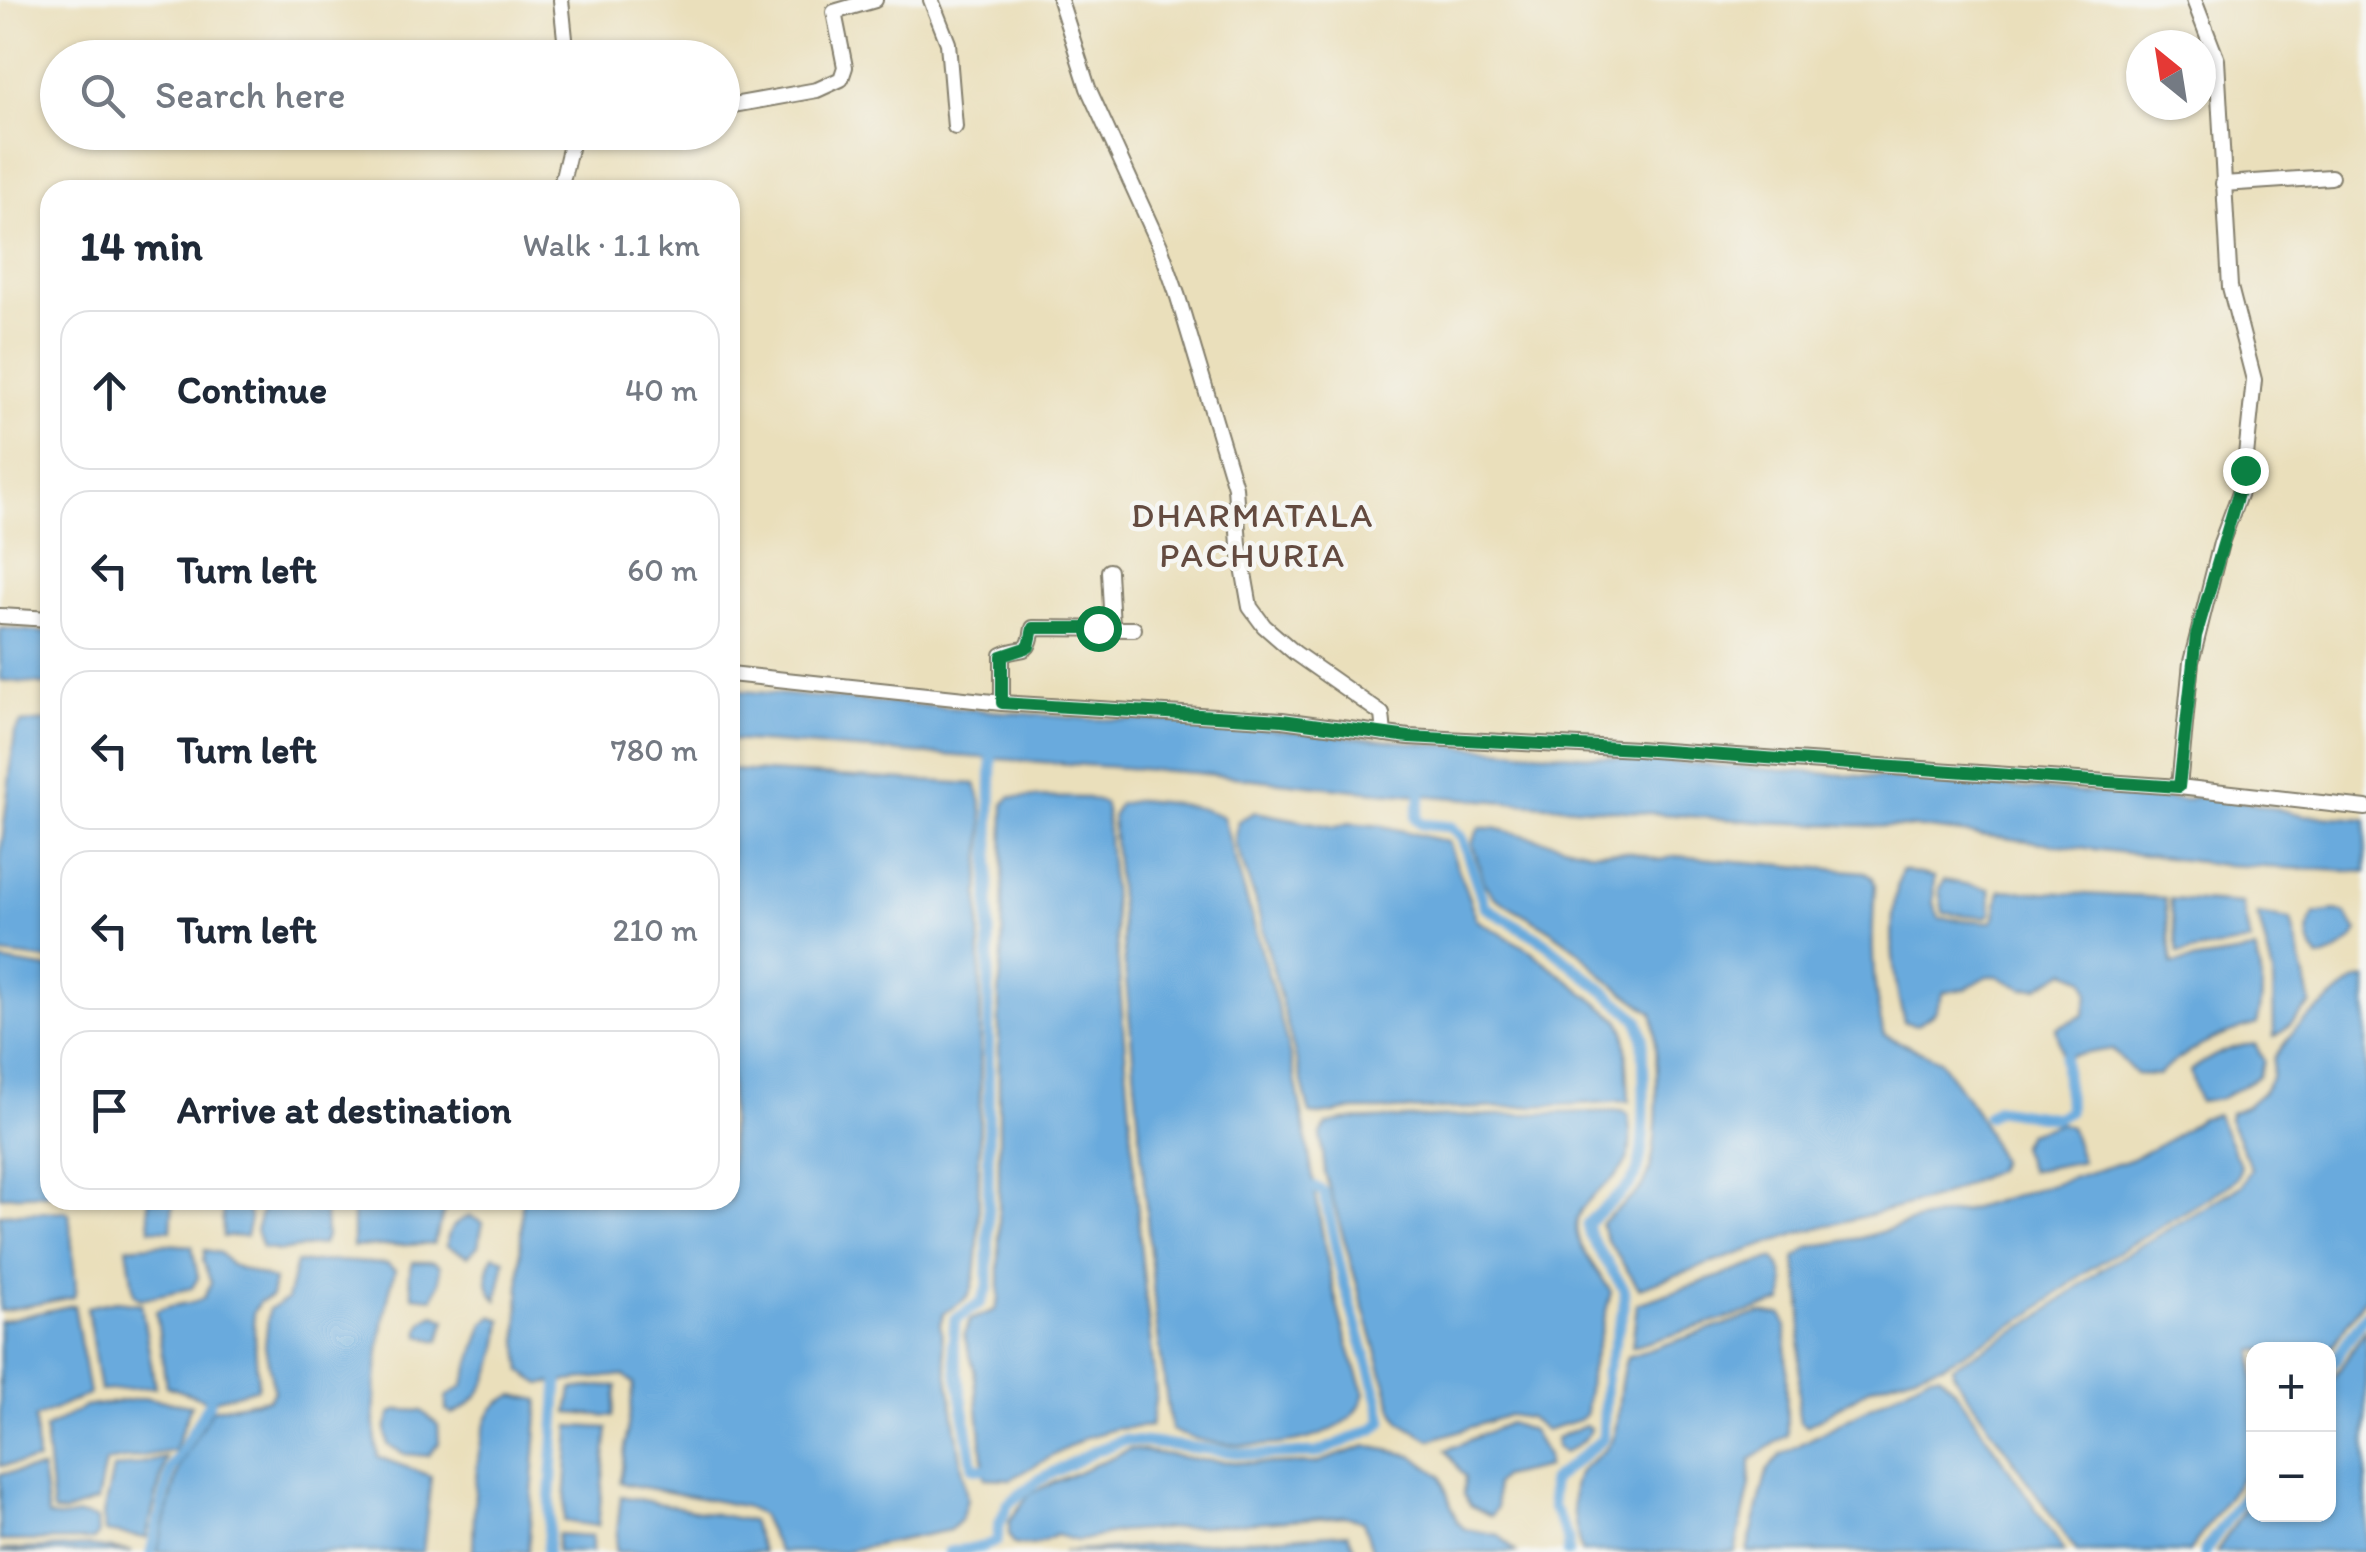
<!DOCTYPE html>
<html lang="en">
<head>
<meta charset="utf-8">
<style>
	body { margin:0; font-family:Itim,sans-serif; background:#f2f2f3; color:#1f2937 }
	.controls { position:absolute; right:30px; bottom:30px; display:grid; overflow:hidden; border-radius:20px; box-shadow:0 2px 8px #0004 }
	.controls button { width:90px; height:90px; display:grid; place-items:center; padding:0; border:0; border-bottom:2px solid #e0e1e3; background:#fff; color:#1f2937; font:50px sans-serif }
	.compass { position:absolute; left:2126px; top:30px; width:90px; height:90px; border-radius:50%; background:#fff; box-shadow:0 2px 8px #0004; rotate:330deg }
	.stop { position:absolute; width:30px; height:30px; margin:-22px; border:8px solid #0b8043; border-radius:50%; background:#fff }
	.stop.end { background:#0b8043; border-color:#fff; box-shadow:0 2px 10px #0008 }
	.list { margin:0; padding:0; list-style:none }
	h2 { display:flex; justify-content:space-between; align-items:center; height:130px; margin:0; padding:0 40px; font-size:42px }
	h2 small { font-size:32px; font-weight:400; color:#747a83 }
	.list li { display:grid; grid-template-columns:65px 1fr auto; gap:30px; align-items:center; box-sizing:border-box; height:160px; margin:0 20px 20px; padding:0 20px; border:2px solid #e0e1e3; border-radius:30px }
	.list b { display:block; font-size:38px; white-space:nowrap }
	.list em { font-size:32px; font-style:normal; color:#747a83 }
	.icon { flex:none; width:55px; height:55px; fill:none; stroke:currentColor; stroke-width:2; stroke-linecap:round; stroke-linejoin:round }
	.map { position:relative; flex:none; width:2366px; height:1552px; overflow:hidden }
	.search { position:absolute; background:#fff; box-shadow:0 2px 8px #0004; left:40px; top:40px; width:700px; height:110px; display:flex; align-items:center; gap:25px; box-sizing:border-box; padding:0 35px; border-radius:55px; color:#747a83; font-size:38px }
	.panel { position:absolute; background:#fff; box-shadow:0 2px 8px #0004; left:40px; top:180px; width:700px; height:1030px; border-radius:30px }
	.map>svg:first-child { display:block }
	.water { fill:#69aadd; stroke:#42637c; stroke-width:2.5 }
	.lines { fill:none; stroke-linecap:round; stroke-linejoin:round }
	.canal { stroke:#69aadd; stroke-width:11 }
	.minor-casing { stroke:#837e6c; stroke-width:18 }
	.minor { stroke:#fff; stroke-width:14 }
	.route { stroke:#0b8043; stroke-width:12 }
	.labels { text-anchor:middle; stroke-width:9; stroke-linejoin:round; paint-order:stroke }
	.neighbourhood-label { font-size:35px; letter-spacing:2.5px; fill:#644b40; stroke:#f6f6f2 }
</style>
</head>
<body>
<div class="map">
<svg width="2366" height="1552" viewBox="0 0 2366 1552">
	<rect width="100%" height="100%" fill="#f6f6f2"/>
	<filter id="ink" filterUnits="userSpaceOnUse"><feTurbulence type="fractalNoise" baseFrequency=".01" numOctaves="2"/><feDisplacementMap in="SourceGraphic" scale="20" xChannelSelector="R" yChannelSelector="G"/><feConvolveMatrix kernelMatrix="1 2 1 2 8 2 1 2 1" color-interpolation-filters="sRGB"/></filter>
	<filter id="wash" filterUnits="userSpaceOnUse"><feTurbulence type="fractalNoise" baseFrequency=".0048" numOctaves="4" result="noise"/><feDisplacementMap in="SourceGraphic" scale="40" xChannelSelector="R" yChannelSelector="G"/><feGaussianBlur stdDeviation="2.25" result="paint"/><feColorMatrix in="noise" values="0 0 0 0 0 0 0 0 0 0 0 0 0 0 0 0 0 1.4 0 .05"/><feComposite in="paint" operator="in"/></filter>
	<g filter="url(#wash)">
		<rect width="100%" height="100%" fill="#eadfbb"/>
		<path class="water" d="M 0,628 L 50,633 L 50,685 L 0,680 Z
			M 730,690 L 1090,719 L 1176,721 L 1439,745 L 2183,800 L 2209,794 L 2303,815 L 2366,819 L 2366,872 L 2225,865 L 1921,828 L 1763,822 L 1356,790 L 1197,773 L 730,740 Z
			M 50,721 L 50,960 L 0,954 L 0,860 L 15,732 L 21,723 Z
			M 730,770 L 975,784 C 991,820 979,859 979,897 C 981,987 981,1076 979,1166 C 978,1201 981,1255 972,1288 C 968,1300 954,1307 944,1313 L 940,1324 L 967,1500 L 961,1519 L 950,1530 L 841,1552 L 779,1552 L 761,1515 L 743,1506 L 620,1483 L 634,1384 L 624,1375 L 541,1384 L 522,1372 L 518,1340 L 522,1200 L 730,1200 Z
			M 1010,797 L 1088,798 L 1104,803 L 1106,810 L 1141,1253 L 1156,1394 L 1151,1426 L 1115,1429 L 1087,1437 L 1011,1479 L 985,1478 L 974,1368 L 964,1335 L 970,1320 L 995,1310 L 999,1299 L 999,995 L 1002,956 L 1004,804 Z
			M 1139,800 C 1167,803 1197,804 1223,817 C 1246,902 1275,987 1294,1074 C 1317,1179 1324,1293 1365,1393 C 1348,1456 1217,1454 1171,1430 L 1156,1320 L 1112,817 L 1119,804 Z
			M 1255,812 L 1335,827 L 1349,823 L 1383,826 L 1448,842 L 1477,920 L 1531,951 L 1620,1021 L 1625,1031 L 1629,1101 C 1538,1107 1447,1110 1356,1110 C 1341,1109 1325,1118 1310,1114 L 1255,899 L 1235,842 L 1238,821 Z
			M 1479,828 L 1494,828 L 1588,851 L 1629,852 L 1661,860 L 1675,856 L 1865,872 L 1873,878 L 1875,886 C 1871,937 1871,984 1884,1035 L 1940,1060 L 1978,1114 L 2000,1161 L 1996,1170 L 1939,1197 L 1799,1233 L 1639,1288 L 1607,1240 L 1601,1224 C 1615,1208 1637,1199 1646,1180 C 1661,1149 1658,1049 1653,1013 L 1607,980 L 1578,950 L 1546,927 L 1494,897 L 1485,885 L 1472,843 Z
			M 1902,870 L 1934,877 L 1933,903 L 1939,918 L 1991,922 L 1995,917 L 2000,890 L 2165,898 L 2172,964 L 2255,951 C 2264,976 2264,998 2257,1024 C 2221,1034 2186,1050 2158,1075 L 2136,1074 L 2112,1049 L 2063,1057 L 2056,1028 L 2084,1015 L 2089,993 L 2085,979 L 2066,971 L 2038,987 L 2023,989 L 1997,976 L 1987,976 L 1966,989 L 1944,992 L 1935,1012 L 1917,1025 L 1904,1022 C 1892,974 1886,918 1902,870 Z
			M 1944,880 L 1990,889 L 1991,913 L 1987,917 L 1943,913 L 1939,889 Z
			M 2170,899 L 2242,904 L 2250,942 L 2178,954 Z
			M 2335,911 L 2346,914 L 2357,931 C 2350,946 2335,954 2319,959 C 2308,945 2304,929 2315,914 Z
			M 2258,915 L 2291,920 L 2311,1004 C 2301,1013 2284,1033 2274,1037 L 2273,974 Z
			M 0,961 L 50,969 L 50,1194 L 0,1196 Z
			M 2366,978 L 2366,1296 L 2329,1351 L 2254,1350 L 2253,1461 L 2189,1552 L 2077,1552 L 1965,1391 L 1953,1372 L 1953,1366 L 2038,1318 L 2101,1269 L 2242,1185 L 2251,1168 L 2229,1119 L 2230,1113 L 2247,1106 L 2262,1093 L 2272,1077 L 2274,1058 L 2296,1028 L 2354,981 Z
			M 2255,1044 L 2264,1061 L 2258,1077 L 2220,1099 L 2199,1102 L 2190,1071 C 2212,1056 2227,1047 2255,1044 Z
			M 1623,1111 L 1628,1115 C 1630,1130 1633,1148 1626,1162 C 1613,1189 1567,1200 1578,1238 C 1584,1256 1601,1275 1611,1292 L 1589,1377 L 1586,1414 L 1579,1420 L 1545,1430 L 1529,1418 L 1509,1415 L 1430,1440 L 1400,1422 L 1393,1409 L 1325,1173 L 1321,1134 L 1327,1125 L 1343,1120 Z
			M 2217,1115 L 2241,1166 L 2237,1178 L 2226,1187 L 2085,1272 L 2032,1314 L 1944,1364 L 1873,1386 L 1807,1426 L 1800,1422 L 1798,1410 L 1802,1299 L 1795,1259 L 1809,1247 L 1861,1238 L 1919,1220 L 1963,1211 L 2127,1161 L 2164,1143 L 2201,1118 Z
			M 2060,1123 L 2070,1127 L 2082,1161 L 2030,1171 L 2020,1147 L 2027,1133 Z
			M 148,1200 L 173,1200 L 171,1230 L 150,1229 Z
			M 222,1200 L 246,1200 L 250,1219 L 246,1236 L 223,1237 Z
			M 265,1200 L 324,1200 L 326,1236 L 323,1244 L 280,1251 L 262,1248 L 256,1230 Z
			M 353,1200 L 448,1200 L 433,1244 L 353,1247 Z
			M 65,1211 L 69,1214 L 76,1288 L 74,1297 L 0,1311 L 0,1214 Z
			M 470,1216 L 483,1223 L 478,1246 L 468,1256 L 447,1246 C 447,1230 454,1222 470,1216 Z
			M 164,1244 L 192,1246 L 198,1278 L 192,1288 L 140,1299 L 134,1294 L 127,1247 Z
			M 205,1250 L 220,1253 L 231,1265 L 274,1280 L 271,1297 L 259,1302 L 253,1313 L 258,1388 L 210,1401 L 166,1386 L 156,1311 C 172,1303 188,1306 204,1298 L 211,1282 L 203,1261 Z
			M 494,1255 L 505,1259 L 497,1300 C 485,1287 485,1270 494,1255 Z
			M 1774,1258 C 1785,1272 1787,1285 1782,1302 L 1632,1347 L 1637,1304 Z
			M 337,1261 L 387,1264 L 395,1270 C 380,1324 369,1403 378,1457 L 431,1476 L 423,1552 L 157,1552 L 180,1465 L 212,1409 L 269,1399 L 274,1391 L 265,1346 L 269,1309 L 287,1300 L 296,1263 Z
			M 413,1262 L 434,1262 L 440,1266 L 439,1283 L 433,1298 L 413,1296 L 409,1275 Z
			M 116,1301 L 141,1304 L 155,1387 L 100,1391 L 87,1307 Z
			M 74,1305 L 89,1394 L 35,1418 L 37,1461 L 0,1466 L 0,1321 Z
			M 1760,1313 L 1782,1315 L 1786,1326 L 1787,1435 L 1750,1460 L 1750,1485 L 1735,1552 L 1581,1552 C 1576,1529 1565,1487 1583,1468 C 1594,1457 1610,1450 1614,1434 C 1621,1409 1617,1385 1627,1357 Z
			M 435,1315 L 446,1320 L 439,1341 L 420,1336 C 419,1323 424,1320 435,1315 Z
			M 492,1316 L 502,1320 C 499,1355 488,1401 452,1414 L 446,1410 L 446,1397 L 463,1386 L 484,1323 Z
			M 2366,1329 L 2366,1552 L 2216,1552 L 2253,1497 L 2254,1514 L 2328,1514 L 2329,1385 Z
			M 1939,1374 L 1956,1391 L 2065,1552 L 1747,1552 L 1767,1471 L 1781,1455 L 1929,1375 Z
			M 599,1386 L 617,1386 L 613,1416 L 568,1413 L 572,1389 Z
			M 514,1395 L 539,1400 L 528,1552 L 473,1552 C 474,1515 474,1448 489,1415 C 494,1404 504,1400 514,1395 Z
			M 146,1398 L 191,1405 L 174,1451 L 105,1462 L 97,1501 L 63,1513 L 53,1512 L 45,1429 L 84,1407 Z
			M 399,1410 L 422,1411 L 438,1425 L 439,1443 L 428,1456 L 405,1454 L 388,1445 L 386,1430 L 391,1413 Z
			M 1509,1423 L 1532,1431 L 1547,1456 L 1547,1467 L 1502,1477 L 1495,1485 L 1497,1507 L 1491,1516 L 1470,1505 L 1463,1494 L 1465,1477 L 1446,1450 Z
			M 1585,1425 L 1590,1428 C 1588,1441 1575,1446 1564,1453 L 1556,1447 L 1556,1438 Z
			M 570,1426 L 608,1428 L 598,1526 L 564,1521 Z
			M 1366,1446 L 1412,1455 L 1441,1476 L 1457,1522 L 1465,1529 L 1499,1535 L 1516,1552 L 1373,1552 L 1363,1521 L 1345,1516 L 1118,1532 L 1078,1541 L 1056,1535 C 1041,1543 1031,1548 1014,1544 L 1009,1534 L 1009,1521 L 1030,1493 L 1130,1449 L 1202,1460 L 1269,1464 L 1316,1463 Z
			M 166,1458 L 146,1538 L 105,1532 L 103,1515 L 113,1469 Z
			M 42,1469 L 48,1516 C 66,1523 74,1509 97,1520 L 98,1535 L 93,1540 L 0,1541 L 0,1474 Z
			M 621,1496 L 751,1521 L 763,1552 L 615,1552 Z
			M 1348,1533 L 1356,1552 L 1062,1552 Z
			M 558,1534 L 592,1536 L 592,1552 L 556,1552 Z
			M 90,1546 L 133,1552 L 0,1552 L 4,1550 Z"/>
		<g class="lines">
			<path class="canal" d="M 1421,795 L 1416,818 L 1421,824 L 1451,827 L 1462,838 L 1485,907 L 1542,940 L 1638,1019 L 1643,1037 C 1643,1069 1649,1157 1633,1180 C 1622,1197 1601,1208 1587,1224 L 1590,1236 L 1624,1289 L 1624,1307 L 1606,1374 L 1603,1439 L 1551,1481 L 1553,1507 L 1568,1539 L 1568,1552
				M 1988,1116 L 1997,1109 L 2055,1118 L 2068,1111 C 2070,1093 2062,1076 2065,1057
				M 2328,1370 L 2366,1314
				M 983,1469 L 973,1468 L 953,1343 L 955,1320 L 981,1302 L 988,1287 L 989,879 L 992,759
				M 151,1552 L 171,1469 L 210,1401
				M 547,1552 L 558,1381
				M 949,1552 L 982,1547 L 997,1541 L 999,1525 L 1008,1504 L 1037,1481 L 1095,1451 L 1124,1440 L 1259,1455 L 1317,1453 L 1374,1429 L 1383,1421 L 1378,1397 L 1343,1280 L 1324,1192 L 1315,1187
				M 2204,1552 L 2254,1482"/>
		</g>
	</g>
	<g filter="url(#ink)">
		<g class="lines">
			<g class="minor-casing">
				<path id="minor" d="M 561,0 L 567,58
					M 931,0 L 948,43 L 955,127
					M 1060,0 L 1088,88 L 1160,246 L 1178,297 L 1235,487 L 1239,545 L 1250,607 L 1264,626 L 1295,653 L 1382,714 L 1384,734
					M 722,107 L 817,90 L 841,79 L 845,67 L 834,12 L 875,0
					M 2223,184 L 2331,177
					M 560,190 L 574,132
					M 1109,571 L 1112,628
					M 0,616 L 50,619
					M 730,674 L 1002,703 L 1282,720 L 1409,737 L 1637,749 L 2179,787 L 2366,808
					M 1002,703 L 1002,655 C 1024,644 1028,659 1033,628 L 1134,629
					M 2179,787 L 2191,662 L 2221,543 L 2243,484 L 2254,380 L 2230,287 L 2217,60 L 2194,0"/>
			</g>
			<use href="#minor" class="minor"/>
		</g>
	</g>
	<g class="lines" filter="url(#ink)">
		<path class="route" d="M 1098,628 L 1033,628 L 1029,647 L 1002,656 L 1002,703 L 1282,720 L 1409,737 L 1637,749 L 2179,787 L 2196,636 L 2245,470"/>
	</g>
	<g class="labels">
		<g class="neighbourhood-label">
			<text x="1253" y="527">DHARMATALA<tspan x="1253" dy="40">PACHURIA</tspan></text>
		</g>
	</g>
</svg>
<div class="controls">
<button>+</button>
<button>−</button>
</div>
<svg class="compass" viewBox="-18 -18 36 36"><path d="M0-13l5 13h-10z" fill="#e53935"/><path d="M0 13l5-13h-10z" fill="#747a83"/></svg>
<div class="stop" style="left:1098px;top:628px"></div>
<div class="stop end" style="left:2245px;top:470px"></div>
<div class="search"><svg class="icon" aria-label="search" viewBox="0 0 24 24"><circle cx="10" cy="10" r="6"/><path d="M15 15l6 6"/></svg>Search here</div>
<section class="panel">
<h2>14 min<small>Walk · 1.1 km</small></h2>
<ul class="list">
<li><svg class="icon" aria-label="ahead" viewBox="0 0 24 24"><path d="M12 20V5M6 11l6-6 6 6"/></svg><div><b>Continue</b></div><em>40 m</em></li>
<li><svg class="icon" aria-label="left" viewBox="0 0 24 24"><path d="M17 20v-9H6M10 6l-5 5 5 5"/></svg><div><b>Turn left</b></div><em>60 m</em></li>
<li><svg class="icon" aria-label="left" viewBox="0 0 24 24"><path d="M17 20v-9H6M10 6l-5 5 5 5"/></svg><div><b>Turn left</b></div><em>780 m</em></li>
<li><svg class="icon" aria-label="left" viewBox="0 0 24 24"><path d="M17 20v-9H6M10 6l-5 5 5 5"/></svg><div><b>Turn left</b></div><em>210 m</em></li>
<li><svg class="icon" aria-label="arrive" viewBox="0 0 24 24"><path d="M6 21V4h12l-3 4 3 4H6"/></svg><div><b>Arrive at destination</b></div></li>
</ul>
</section>
</div>
</body>
</html>
